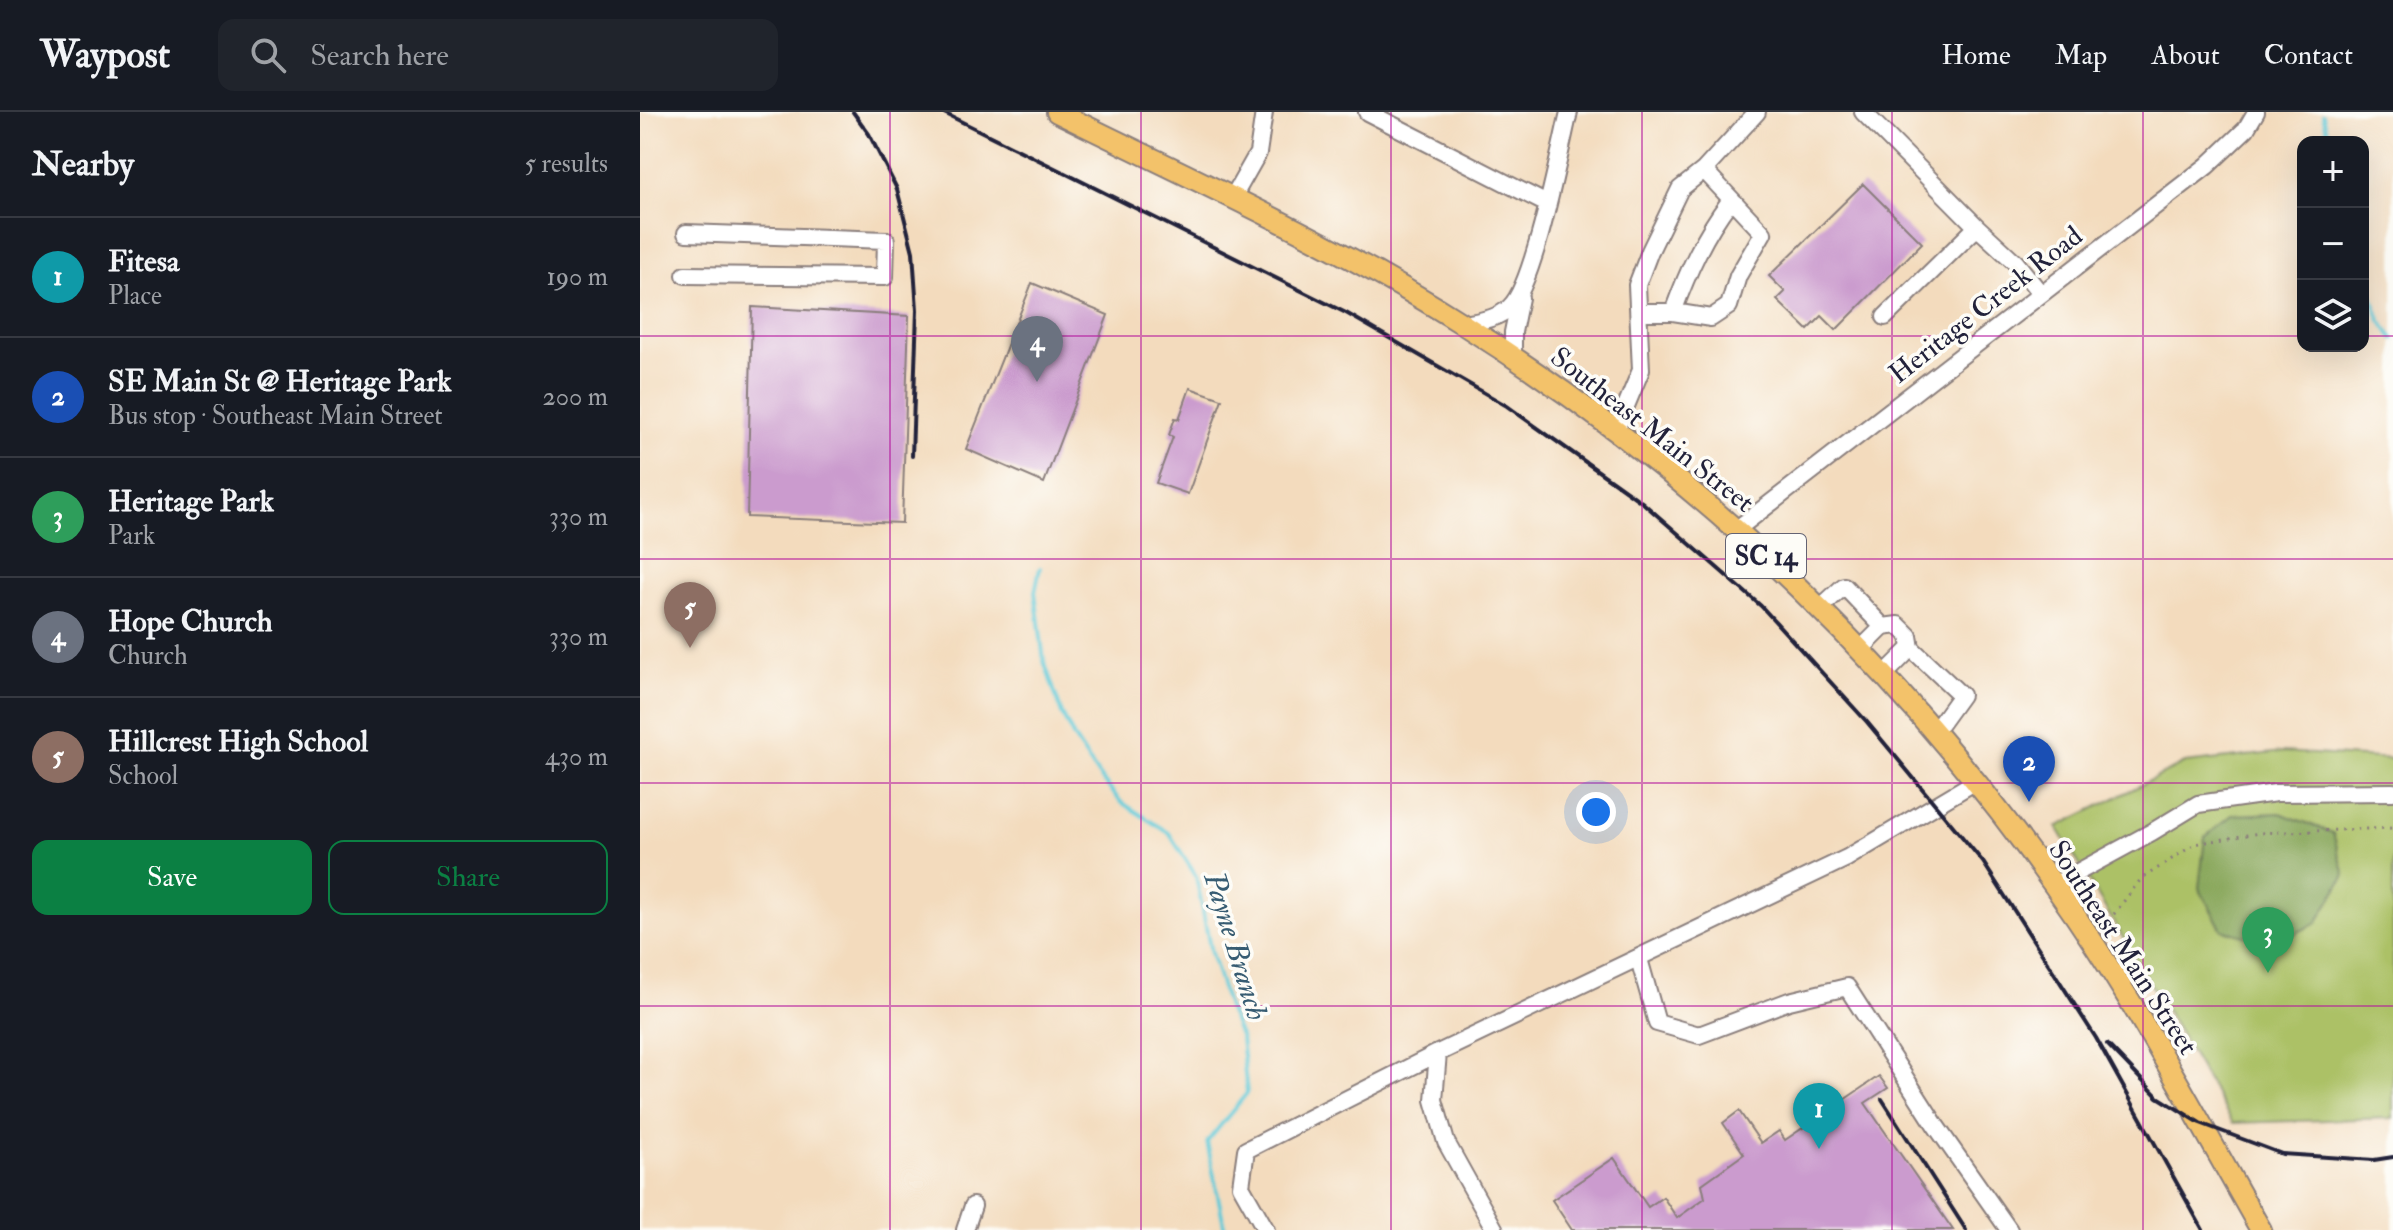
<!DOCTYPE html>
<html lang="en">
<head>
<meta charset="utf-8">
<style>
	body { margin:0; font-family:"IM FELL Double Pica",serif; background:#20242c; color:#f1f3f6 }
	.controls { position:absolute; right:24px; top:24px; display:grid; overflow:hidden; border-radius:16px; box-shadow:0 8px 32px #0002 }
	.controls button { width:72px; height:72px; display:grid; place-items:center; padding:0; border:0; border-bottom:2px solid #363941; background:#171b24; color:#f1f3f6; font:40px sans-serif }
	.you { position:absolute; left:956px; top:700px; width:28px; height:28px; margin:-20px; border:6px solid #fff; border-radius:50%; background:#1a73e8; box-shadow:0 0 0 12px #1a73e833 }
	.badge { display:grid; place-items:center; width:52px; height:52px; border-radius:50%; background:#0b8043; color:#fff; font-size:26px; font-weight:700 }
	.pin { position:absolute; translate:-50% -66px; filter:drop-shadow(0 2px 4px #0008) }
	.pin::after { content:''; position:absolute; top:42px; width:28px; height:24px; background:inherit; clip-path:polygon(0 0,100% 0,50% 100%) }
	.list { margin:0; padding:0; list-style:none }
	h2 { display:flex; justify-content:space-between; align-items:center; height:104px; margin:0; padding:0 32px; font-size:34px }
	h2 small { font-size:26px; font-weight:400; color:#9ea1a6 }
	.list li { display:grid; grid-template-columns:52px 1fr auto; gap:24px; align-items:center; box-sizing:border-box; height:120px; padding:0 32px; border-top:2px solid #363941 }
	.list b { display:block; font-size:30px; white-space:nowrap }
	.list p { margin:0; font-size:26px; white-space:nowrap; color:#9ea1a6 }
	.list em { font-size:26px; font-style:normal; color:#9ea1a6 }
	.actions { display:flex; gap:16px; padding:24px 32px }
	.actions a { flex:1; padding:18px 0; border:2px solid #0b8043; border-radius:16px; text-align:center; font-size:28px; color:#0b8043 }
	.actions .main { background:#0b8043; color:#fff }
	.icon { flex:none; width:44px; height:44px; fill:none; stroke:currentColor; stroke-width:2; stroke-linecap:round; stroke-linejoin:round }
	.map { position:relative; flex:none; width:1753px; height:1118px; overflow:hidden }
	header { display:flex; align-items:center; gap:48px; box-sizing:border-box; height:112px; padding:0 40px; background:#171b24; border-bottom:2px solid #363941 }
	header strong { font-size:38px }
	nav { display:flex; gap:44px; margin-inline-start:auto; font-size:28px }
	.search { width:560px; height:72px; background:#20242c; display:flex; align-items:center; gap:20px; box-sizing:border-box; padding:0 28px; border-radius:16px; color:#9ea1a6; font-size:30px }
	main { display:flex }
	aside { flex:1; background:#171b24 }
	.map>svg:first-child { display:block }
	.green { fill:#acc166; stroke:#677250; stroke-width:2 }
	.forest { fill:#89a75b; stroke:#56644b; stroke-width:2 }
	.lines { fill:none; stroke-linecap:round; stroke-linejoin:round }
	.stream { stroke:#5ec9d7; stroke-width:4 }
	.building { fill:#cb9bce }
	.minor-casing { stroke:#8a7e7c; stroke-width:20 }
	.major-casing { stroke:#8a7e7c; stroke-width:24 }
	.path { stroke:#8a7e7c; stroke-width:3; stroke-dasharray:2 6; stroke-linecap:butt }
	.minor { stroke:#fff; stroke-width:16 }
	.major { stroke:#f3c26a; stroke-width:20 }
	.rail { stroke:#22223b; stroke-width:4 }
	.grid { fill:none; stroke:#b5179e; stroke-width:2; stroke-opacity:0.55 }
	.labels { text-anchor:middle; stroke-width:7; stroke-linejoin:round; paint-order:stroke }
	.shield { fill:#fdfcf7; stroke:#646373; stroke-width:2 }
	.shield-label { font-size:26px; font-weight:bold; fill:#22223b }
	.street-label { font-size:28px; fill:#22223b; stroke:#fdfcf7 }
	.water-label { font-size:30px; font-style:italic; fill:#375c72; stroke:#fdfcf7 }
</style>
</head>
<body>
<header>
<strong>Waypost</strong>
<div class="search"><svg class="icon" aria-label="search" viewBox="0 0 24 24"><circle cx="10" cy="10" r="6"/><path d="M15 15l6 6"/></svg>Search here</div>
<nav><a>Home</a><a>Map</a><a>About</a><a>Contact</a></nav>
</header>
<main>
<aside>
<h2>Nearby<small>5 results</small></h2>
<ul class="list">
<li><span class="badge" style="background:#0f9aa8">1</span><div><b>Fitesa</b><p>Place</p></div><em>190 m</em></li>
<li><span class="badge" style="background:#1a4fb4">2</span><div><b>SE Main St @ Heritage Park</b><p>Bus stop · Southeast Main Street</p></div><em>200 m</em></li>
<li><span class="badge" style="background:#2e9e5b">3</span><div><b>Heritage Park</b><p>Park</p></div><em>330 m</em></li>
<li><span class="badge" style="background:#6b7280">4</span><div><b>Hope Church</b><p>Church</p></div><em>330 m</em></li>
<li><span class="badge" style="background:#8d6e63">5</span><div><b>Hillcrest High School</b><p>School</p></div><em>430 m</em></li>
</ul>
<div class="actions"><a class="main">Save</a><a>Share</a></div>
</aside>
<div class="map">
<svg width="1753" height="1118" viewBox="0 0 1753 1118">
	<rect width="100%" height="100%" fill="#fdfcf7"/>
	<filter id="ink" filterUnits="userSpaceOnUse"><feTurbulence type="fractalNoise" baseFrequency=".0125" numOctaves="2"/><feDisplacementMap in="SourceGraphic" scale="16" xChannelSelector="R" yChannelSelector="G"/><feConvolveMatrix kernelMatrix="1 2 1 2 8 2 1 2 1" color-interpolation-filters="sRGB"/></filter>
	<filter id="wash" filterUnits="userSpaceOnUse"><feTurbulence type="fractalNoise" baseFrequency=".006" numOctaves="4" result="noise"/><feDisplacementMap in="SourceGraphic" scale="32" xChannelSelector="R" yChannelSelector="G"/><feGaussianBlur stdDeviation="1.8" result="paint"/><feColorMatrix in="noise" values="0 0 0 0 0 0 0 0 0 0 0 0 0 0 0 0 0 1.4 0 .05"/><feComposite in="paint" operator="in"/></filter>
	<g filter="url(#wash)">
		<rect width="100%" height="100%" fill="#f3dbbd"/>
		<path class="green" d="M 1642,640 L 1753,647 L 1753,1006 L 1593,1011 L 1417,715 L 1545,651 Z"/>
		<path class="forest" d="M 1640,701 L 1693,721 L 1705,763 L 1677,811 L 1633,832 L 1582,818 L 1559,776 L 1565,725 L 1592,703 Z"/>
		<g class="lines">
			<path class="stream" d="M 1683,3 L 1690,30
				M 1723,159 L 1740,207 L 1753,227
				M 400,456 L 395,480 L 404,549 L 422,602 L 434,626 L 459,664 L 481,690 L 529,721 L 556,764 L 571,841 L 588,896 L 601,926 L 607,981 L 567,1030 L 585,1118"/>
		</g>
		<g id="blocks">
			<path class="building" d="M 1223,72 L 1282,131 L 1196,218 L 1182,204 L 1168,218 L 1137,188 L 1145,180 L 1129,164 Z
				M 392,171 L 468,203 L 404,371 L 326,337 Z
				M 112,195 L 269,204 L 262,411 L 107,405 Z
				M 550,276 L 582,287 L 548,382 L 516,371 L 533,325 L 529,323 L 535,306 L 539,307 Z
				M 1239,964 L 1248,976 L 1225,991 L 1313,1118 L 932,1118 L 912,1088 L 974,1046 L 1008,1095 L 1023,1085 L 1037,1106 L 1065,1086 L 1062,1072 L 1104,1042 L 1083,1011 L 1099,999 L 1121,1031 L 1139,1019 L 1145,1028 Z"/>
		</g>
	</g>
	<g filter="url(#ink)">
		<use href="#blocks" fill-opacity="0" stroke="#8a7e7c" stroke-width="2"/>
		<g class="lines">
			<g class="minor-casing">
				<path id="minor" d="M 727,0 L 907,92
					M 1223,0 L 1337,115
					M 1064,58 L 1117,0
					M 592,87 L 618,41 L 624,0
					M 45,163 L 245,165 L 246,128 L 46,121
					M 1033,200 C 1048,159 1064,123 1090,89
					M 1245,205 L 1337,115 L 1376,151 L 1401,182
					M 824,212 C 839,209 858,207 870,195 C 894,173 920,38 929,0
					M 873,244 L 873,220 L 880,186
					M 976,318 L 1001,258 L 997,173 L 1010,139 L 1040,77 L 1064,58 L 1123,121 L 1098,164 L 1089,194 L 1071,206 L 1033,200 L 999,200
					M 1097,417 L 1567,54 L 1606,17 L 1616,0
					M 1180,496 L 1204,474 L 1243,515 L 1221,537
					M 1243,515 L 1258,513 L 1269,524 L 1271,536
					M 1244,563 L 1271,536 L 1321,583 L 1295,619
					M 1414,773 L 1512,720 L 1558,692 L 1636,681 L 1753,680
					M 999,847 L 1017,911 L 1059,923 L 1149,889 L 1207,875 L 1296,1014 L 1369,1118
					M 798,941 L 794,988 L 806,1030 L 855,1118
					M 325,1118 L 333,1094
					M 626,1118 L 601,1074 L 606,1038 L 798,941 L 1207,746 L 1336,669"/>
			</g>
			<g class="major-casing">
				<path id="major" d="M 417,0 C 552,67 694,130 821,211 C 1065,365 1274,567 1436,805 C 1504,905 1561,1013 1621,1118"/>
			</g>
			<path class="path" d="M 1462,813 L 1474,802 L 1501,767 L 1555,732 L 1619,721 L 1753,716"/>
			<use href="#minor" class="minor"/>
			<use href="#major" class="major"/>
			<path class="rail" d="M 213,0 L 229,22 L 257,77 L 273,140 L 277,198 L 272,344
				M 302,0 L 706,201 L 867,294 L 1003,391 L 1121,494 L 1227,610 L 1343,750 L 1456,926 L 1563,1118
				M 1467,932 L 1518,985 L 1560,1011 L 1642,1042 L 1734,1048 L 1753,1045
				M 1242,987 L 1326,1118"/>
		</g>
	</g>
	<path class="grid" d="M 250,0 L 250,1118M 501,0 L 501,1118M 751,0 L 751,1118M 1002,0 L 1002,1118M 1252,0 L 1252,1118M 1503,0 L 1503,1118M 0,224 L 1663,224M 1723,224 L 1753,224M 0,447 L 1753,447M 0,671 L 1753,671M 0,894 L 1753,894"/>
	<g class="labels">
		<rect class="shield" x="1086" y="422" width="80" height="44" rx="6"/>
		<g class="shield-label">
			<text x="1126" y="453">SC 14</text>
		</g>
		<g class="street-label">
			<text transform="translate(1345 192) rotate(-38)" y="10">Heritage Creek Road</text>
			<text transform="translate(1013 317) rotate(38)" y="10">Southeast Main Street</text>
			<text transform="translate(1484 835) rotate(57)" y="10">Southeast Main Street</text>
		</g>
		<g class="water-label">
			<text transform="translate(596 834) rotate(73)" y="10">Payne Branch</text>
		</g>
	</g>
</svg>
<div class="controls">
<button>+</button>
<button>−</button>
<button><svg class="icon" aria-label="layers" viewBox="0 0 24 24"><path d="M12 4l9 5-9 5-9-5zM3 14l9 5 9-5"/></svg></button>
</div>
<div class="you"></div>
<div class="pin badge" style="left:1179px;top:1037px;background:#0f9aa8">1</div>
<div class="pin badge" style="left:1389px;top:690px;background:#1a4fb4">2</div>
<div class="pin badge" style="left:1628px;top:861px;background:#2e9e5b">3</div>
<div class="pin badge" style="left:397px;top:270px;background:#6b7280">4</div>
<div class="pin badge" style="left:50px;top:536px;background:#8d6e63">5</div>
</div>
</main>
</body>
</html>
